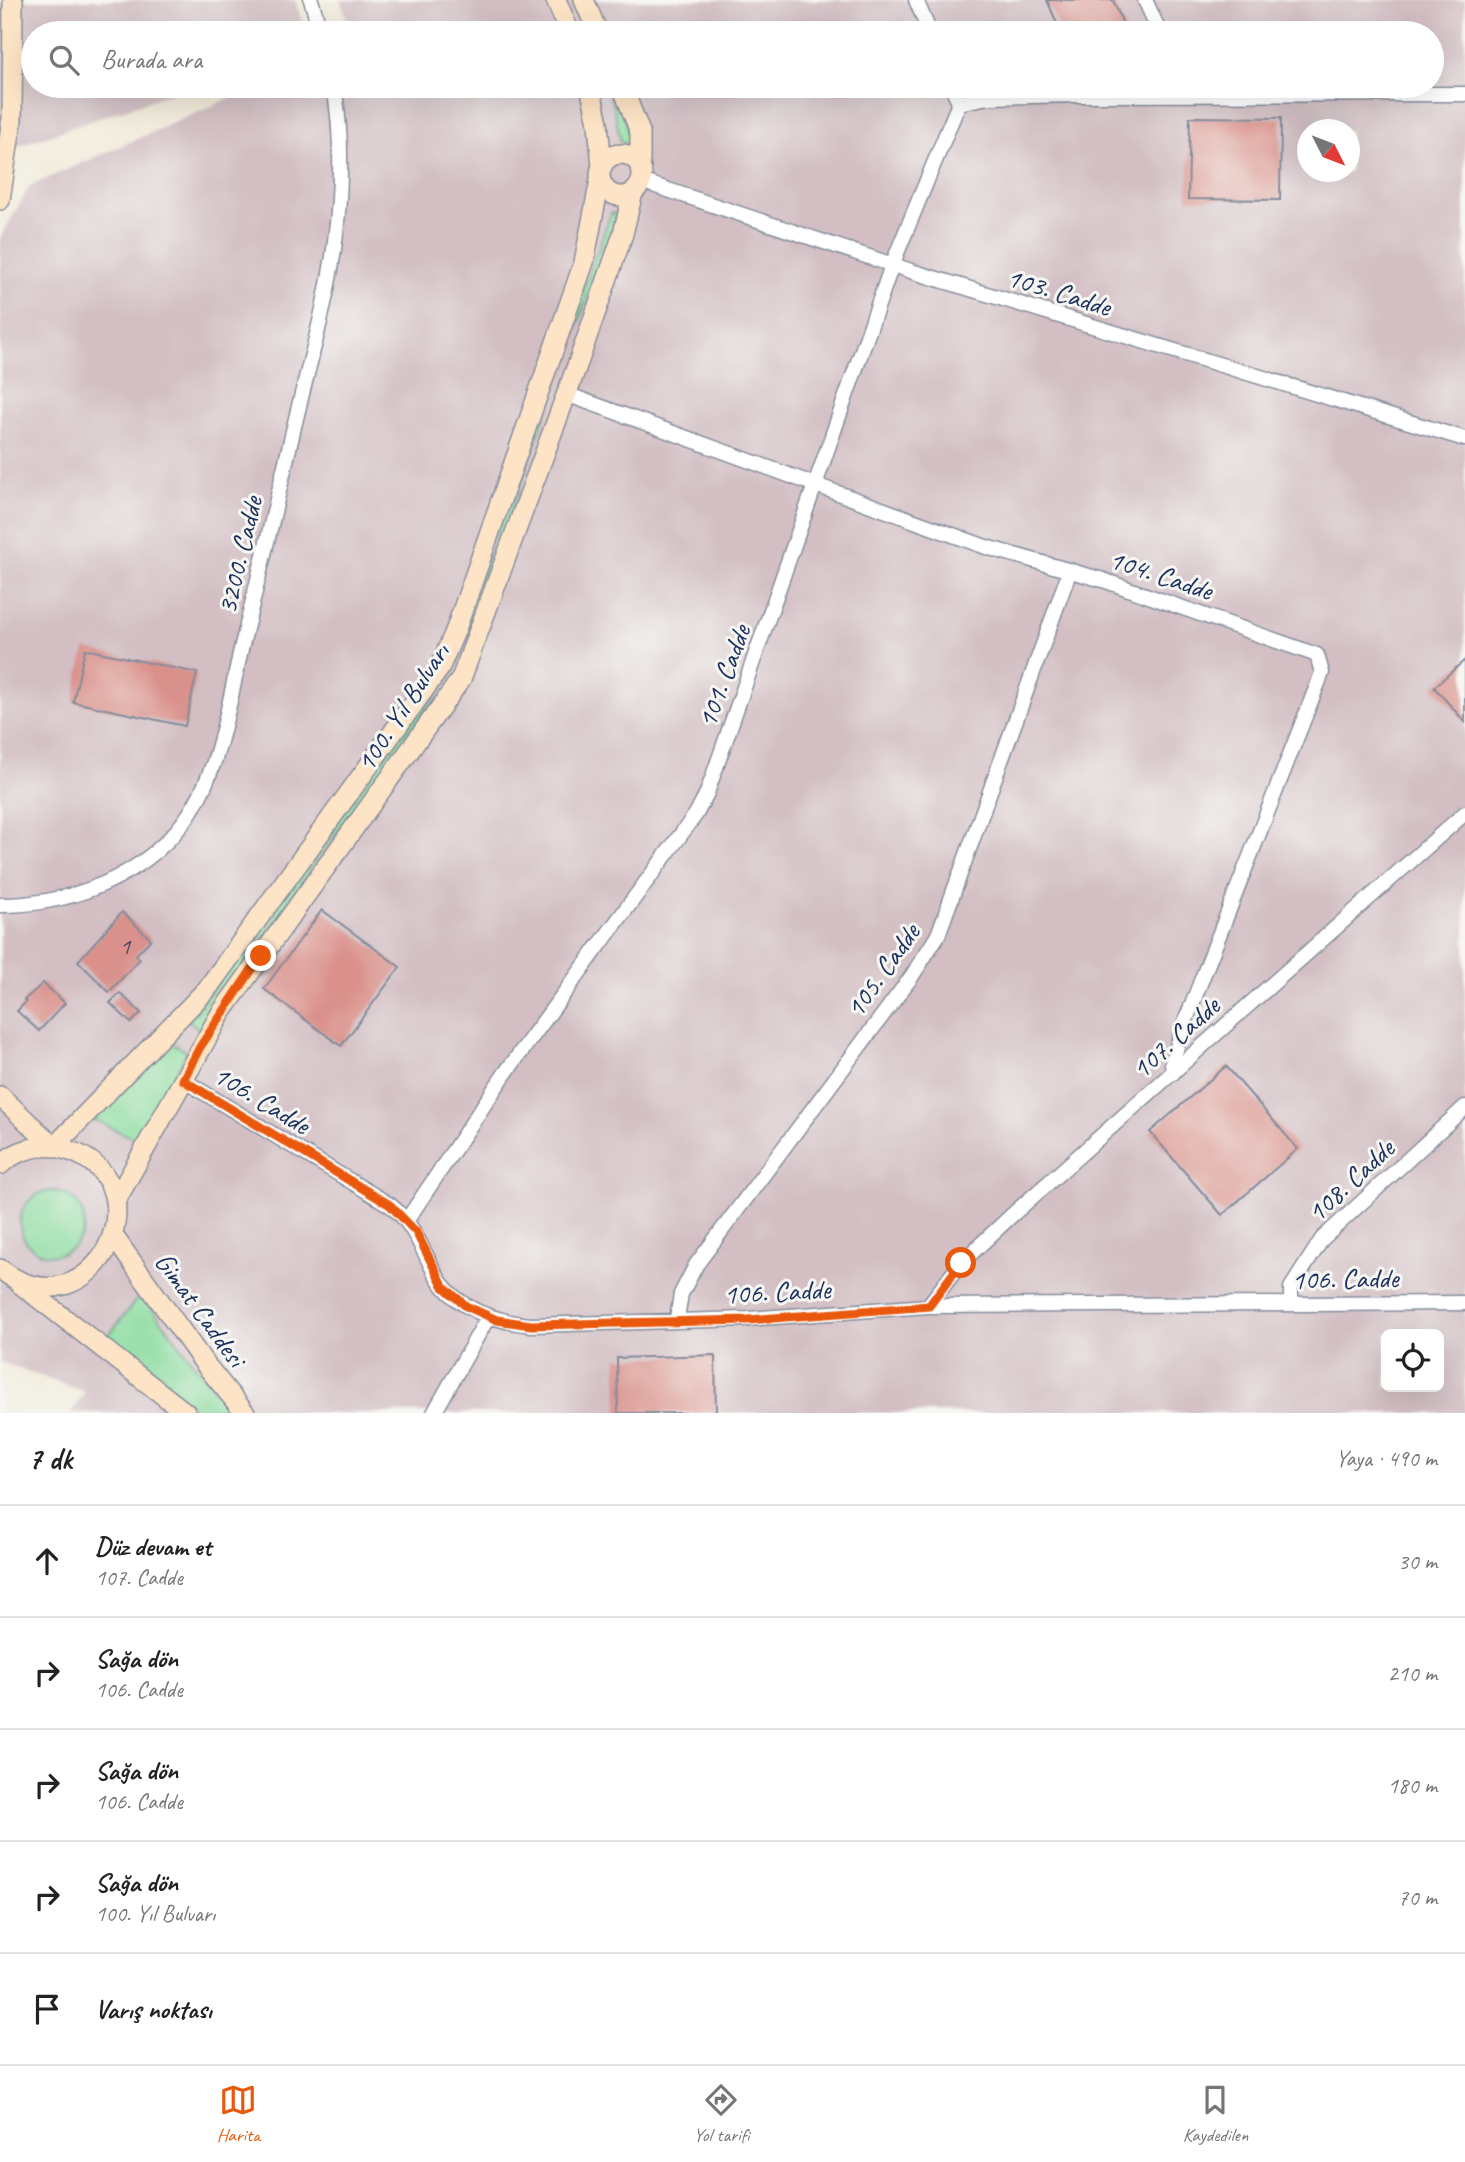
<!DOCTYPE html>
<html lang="tr">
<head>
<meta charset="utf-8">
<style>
	body { margin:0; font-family:Caveat,sans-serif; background:#f6f6f6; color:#222 }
	.controls { position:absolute; right:21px; bottom:21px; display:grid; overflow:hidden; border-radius:10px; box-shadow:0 7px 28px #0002 }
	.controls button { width:63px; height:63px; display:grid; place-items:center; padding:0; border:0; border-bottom:2px solid #e0e0e0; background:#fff; color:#222; font:35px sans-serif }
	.compass { position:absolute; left:1297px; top:119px; width:63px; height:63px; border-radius:50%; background:#fff; box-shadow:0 7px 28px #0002; rotate:132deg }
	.stop { position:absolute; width:21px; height:21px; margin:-16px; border:5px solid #ea580c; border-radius:50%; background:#fff }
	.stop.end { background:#ea580c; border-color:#fff; box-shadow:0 2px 7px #0008 }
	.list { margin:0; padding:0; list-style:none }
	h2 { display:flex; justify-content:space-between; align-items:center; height:91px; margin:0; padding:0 28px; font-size:30px }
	h2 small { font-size:23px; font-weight:400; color:#767676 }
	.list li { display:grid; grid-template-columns:46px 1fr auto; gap:21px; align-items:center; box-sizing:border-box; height:112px; padding:0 28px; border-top:2px solid #e0e0e0 }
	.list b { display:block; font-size:26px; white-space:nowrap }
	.list p { margin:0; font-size:23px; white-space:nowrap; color:#767676 }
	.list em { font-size:23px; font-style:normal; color:#767676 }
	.icon { flex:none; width:38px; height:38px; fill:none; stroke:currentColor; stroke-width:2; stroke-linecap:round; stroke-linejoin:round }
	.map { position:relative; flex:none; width:1465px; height:1413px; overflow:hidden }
	.search { position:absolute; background:#fff; box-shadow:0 7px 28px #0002; left:21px; right:21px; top:21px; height:77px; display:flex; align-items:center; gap:18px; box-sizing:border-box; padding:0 24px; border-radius:38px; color:#767676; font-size:26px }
	.sheet { height:651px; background:#fff }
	nav { display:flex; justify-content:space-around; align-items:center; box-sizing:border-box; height:98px; border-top:2px solid #e0e0e0; background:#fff; font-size:19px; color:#767676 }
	nav a { display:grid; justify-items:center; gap:4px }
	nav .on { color:#ea580c }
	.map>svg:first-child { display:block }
	.industrial { fill:#d2bec3; fill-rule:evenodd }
	.green { fill:#89dc9e; stroke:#52867e; stroke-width:2 }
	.building { fill:#da918b }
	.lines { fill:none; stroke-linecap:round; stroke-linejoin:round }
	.minor-casing { stroke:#868d9c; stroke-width:17 }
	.secondary-casing { stroke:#868d9c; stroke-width:22 }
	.minor { stroke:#fff; stroke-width:14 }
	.secondary { stroke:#fee4c6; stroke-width:19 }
	.route { stroke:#ea580c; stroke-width:9 }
	.labels { text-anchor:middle; stroke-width:6; stroke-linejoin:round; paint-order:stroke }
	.number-label { font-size:24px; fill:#4b4869 }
	.street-label { font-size:28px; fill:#1b2f5e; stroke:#f6f6f2 }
</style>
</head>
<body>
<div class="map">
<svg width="1465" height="1413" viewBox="0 0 1465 1413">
	<rect width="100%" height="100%" fill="#f6f6f2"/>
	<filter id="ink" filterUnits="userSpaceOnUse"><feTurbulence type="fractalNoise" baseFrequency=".0143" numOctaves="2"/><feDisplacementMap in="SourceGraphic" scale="14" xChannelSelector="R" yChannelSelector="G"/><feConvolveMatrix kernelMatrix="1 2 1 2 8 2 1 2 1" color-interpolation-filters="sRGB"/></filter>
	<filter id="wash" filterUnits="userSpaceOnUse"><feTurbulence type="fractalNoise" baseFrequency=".00686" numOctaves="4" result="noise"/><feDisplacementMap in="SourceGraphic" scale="28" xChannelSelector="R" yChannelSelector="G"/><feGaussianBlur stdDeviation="1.57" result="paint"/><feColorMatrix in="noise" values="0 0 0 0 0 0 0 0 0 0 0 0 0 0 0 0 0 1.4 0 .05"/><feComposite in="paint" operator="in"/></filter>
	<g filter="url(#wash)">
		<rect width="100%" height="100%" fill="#f1ebda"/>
		<path class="industrial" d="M 0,0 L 295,0 L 306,33 L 33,33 L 33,86 L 192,86 L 0,152 Z
			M 340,0 L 1465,0 L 1465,1413 L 71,1413 L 85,1392 L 0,1362 L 0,238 L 30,186 L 257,86 L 1432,86 L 1432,33 L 353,33 ZM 1308,130 L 1350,130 L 1350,172 L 1308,172 ZM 1386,1334 L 1439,1334 L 1439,1387 L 1386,1387 Z"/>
		<path class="green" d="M 605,86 L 611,86 L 625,116 L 630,142 L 621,143 L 614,108 Z
			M 611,213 L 617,214 L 455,670 L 316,861 L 200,1030 L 189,1021 L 447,672 Z
			M 169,1042 L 187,1051 L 140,1141 L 94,1120 Z
			M20 1223a32 32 0 1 1 64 0a32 32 0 1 1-64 0Z
			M 141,1294 L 224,1403 L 233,1413 L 199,1413 L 105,1340 Z"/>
		<g id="blocks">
			<path class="building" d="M 1047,0 L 1113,0 L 1127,33 L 1061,33 Z
				M 1190,117 L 1281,118 L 1280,200 L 1188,199 Z
				M 85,649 L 197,673 L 185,726 L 73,702 Z
				M 1465,660 L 1465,722 L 1434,687 Z
				M 322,910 L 400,967 L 341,1046 L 264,989 Z
				M 122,912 L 151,939 L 136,955 L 140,959 L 109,992 L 78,961 Z
				M 43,983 L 65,1003 L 39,1031 L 17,1011 L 26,1002 L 24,1000 Z
				M 120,993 L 141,1013 L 131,1023 L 110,1003 Z
				M 1226,1066 L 1298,1149 L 1222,1215 L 1150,1132 Z
				M 715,1355 L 716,1413 L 618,1413 L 617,1358 Z"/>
		</g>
	</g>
	<g filter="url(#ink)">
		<use href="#blocks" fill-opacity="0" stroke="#868d9c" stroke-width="2"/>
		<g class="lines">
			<g class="minor-casing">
				<path id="minor" d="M 311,0 L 321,33
					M 916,0 L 930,33
					M 1145,0 L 1160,33
					M 959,103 L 988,97 L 1077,95 L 1465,94
					M 641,181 L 911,271 L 1465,439
					M 566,394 L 986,547 L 1103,580 L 1317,655 L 1322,673 L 1183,1027 L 1172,1063 L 1173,1073
					M 0,905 C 63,905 128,883 172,836 C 219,786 227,709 242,645 C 259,577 275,508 291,440 C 305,377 325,313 334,249 C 341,197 343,138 334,86
					M 183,1080 L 390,1205 C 414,1224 421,1247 435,1273 C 454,1309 493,1321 531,1325 L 748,1319 L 928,1306 L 1465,1303
					M 407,1220 L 504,1075 L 696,814 L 707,793 L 892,265 L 959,103 L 952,86
					M 1291,1303 L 1291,1288 L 1322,1239 L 1465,1107
					M 928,1306 L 961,1263 L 1012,1215 L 1465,813
					M 677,1319 L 681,1294 L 696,1265 L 912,976 L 938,935 L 1070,570
					M 434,1413 L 488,1317"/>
			</g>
			<g class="secondary-casing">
				<path id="secondary" d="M 556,0 L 570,33
					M 584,0 L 598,33
					M 590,86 L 598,123 L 602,167
					M 622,86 L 640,132 L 640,168
					M600 175a21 21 0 1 1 42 0a21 21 0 1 1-42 0Z
					M 0,200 L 12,119 L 13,0
					M 0,1096 L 54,1147 L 207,989 L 439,669 L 456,629 L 584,262 L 600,180
					M 0,1165 C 15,1151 39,1143 60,1148 C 173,1175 95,1342 0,1269
					M 115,1202 L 221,1013 L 461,679 L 578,363 L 623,234 L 633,192
					M 114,1237 L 205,1364 L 245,1413
					M 19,1283 L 186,1413"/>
			</g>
			<use href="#minor" class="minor"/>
			<use href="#secondary" class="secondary"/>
		</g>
	</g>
	<g class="lines" filter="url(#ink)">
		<path class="route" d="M 261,956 L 200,1047 L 183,1080 L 390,1205 L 416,1232 L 444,1287 L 466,1306 L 497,1320 L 531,1325 L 748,1320 L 929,1306 L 961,1263"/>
	</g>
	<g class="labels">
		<g class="number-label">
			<text x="125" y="954">1</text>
		</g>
		<g class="street-label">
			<text transform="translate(1059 291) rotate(17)" y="10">103. Cadde</text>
			<text transform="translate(239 555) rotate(-77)" y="10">3200. Cadde</text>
			<text transform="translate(1161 574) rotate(18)" y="10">104. Cadde</text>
			<text transform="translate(723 676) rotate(-70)" y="10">101. Cadde</text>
			<text transform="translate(402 707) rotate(-57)" y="10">100. Yıl Bulvarı</text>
			<text transform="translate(882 970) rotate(-55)" y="10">105. Cadde</text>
			<text transform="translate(1175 1037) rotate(-42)" y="10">107. Cadde</text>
			<text transform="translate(262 1099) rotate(31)" y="10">106. Cadde</text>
			<text transform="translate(1350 1180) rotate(-43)" y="10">108. Cadde</text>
			<text transform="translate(1345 1278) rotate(-1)" y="10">106. Cadde</text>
			<text transform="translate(777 1291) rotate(-3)" y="10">106. Cadde</text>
			<text transform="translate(201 1309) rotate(54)" y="10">Gimat Caddesi</text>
		</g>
	</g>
</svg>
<div class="controls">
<button><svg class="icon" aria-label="locate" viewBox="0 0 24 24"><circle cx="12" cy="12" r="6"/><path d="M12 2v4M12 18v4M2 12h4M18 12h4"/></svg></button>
</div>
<svg class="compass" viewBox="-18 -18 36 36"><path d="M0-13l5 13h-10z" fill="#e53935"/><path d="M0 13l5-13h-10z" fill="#767676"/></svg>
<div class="stop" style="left:961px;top:1263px"></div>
<div class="stop end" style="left:261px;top:956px"></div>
<div class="search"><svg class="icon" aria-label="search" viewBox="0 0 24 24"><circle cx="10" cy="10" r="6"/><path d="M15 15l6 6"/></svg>Burada ara</div>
</div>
<section class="sheet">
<h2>7 dk<small>Yaya · 490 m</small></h2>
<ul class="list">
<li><svg class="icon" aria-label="ahead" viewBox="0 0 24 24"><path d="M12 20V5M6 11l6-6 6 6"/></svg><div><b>Düz devam et</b><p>107. Cadde</p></div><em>30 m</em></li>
<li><svg class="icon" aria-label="right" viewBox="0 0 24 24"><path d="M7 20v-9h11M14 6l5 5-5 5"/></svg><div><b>Sağa dön</b><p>106. Cadde</p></div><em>210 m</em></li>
<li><svg class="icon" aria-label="right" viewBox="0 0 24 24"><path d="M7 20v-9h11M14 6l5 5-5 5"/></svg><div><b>Sağa dön</b><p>106. Cadde</p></div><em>180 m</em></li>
<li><svg class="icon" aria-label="right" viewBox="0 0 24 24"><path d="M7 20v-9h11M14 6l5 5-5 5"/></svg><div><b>Sağa dön</b><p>100. Yıl Bulvarı</p></div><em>70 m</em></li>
<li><svg class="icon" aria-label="arrive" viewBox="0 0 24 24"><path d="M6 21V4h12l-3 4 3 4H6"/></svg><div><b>Varış noktası</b></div></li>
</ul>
</section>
<nav>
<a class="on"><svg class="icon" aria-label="map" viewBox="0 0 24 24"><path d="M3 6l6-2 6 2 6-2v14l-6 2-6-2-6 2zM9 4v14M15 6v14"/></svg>Harita</a>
<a><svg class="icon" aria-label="directions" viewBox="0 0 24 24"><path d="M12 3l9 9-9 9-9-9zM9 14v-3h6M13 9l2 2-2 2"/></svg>Yol tarifi</a>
<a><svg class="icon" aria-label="saved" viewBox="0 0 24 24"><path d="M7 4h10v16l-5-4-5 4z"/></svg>Kaydedilen</a>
</nav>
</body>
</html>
